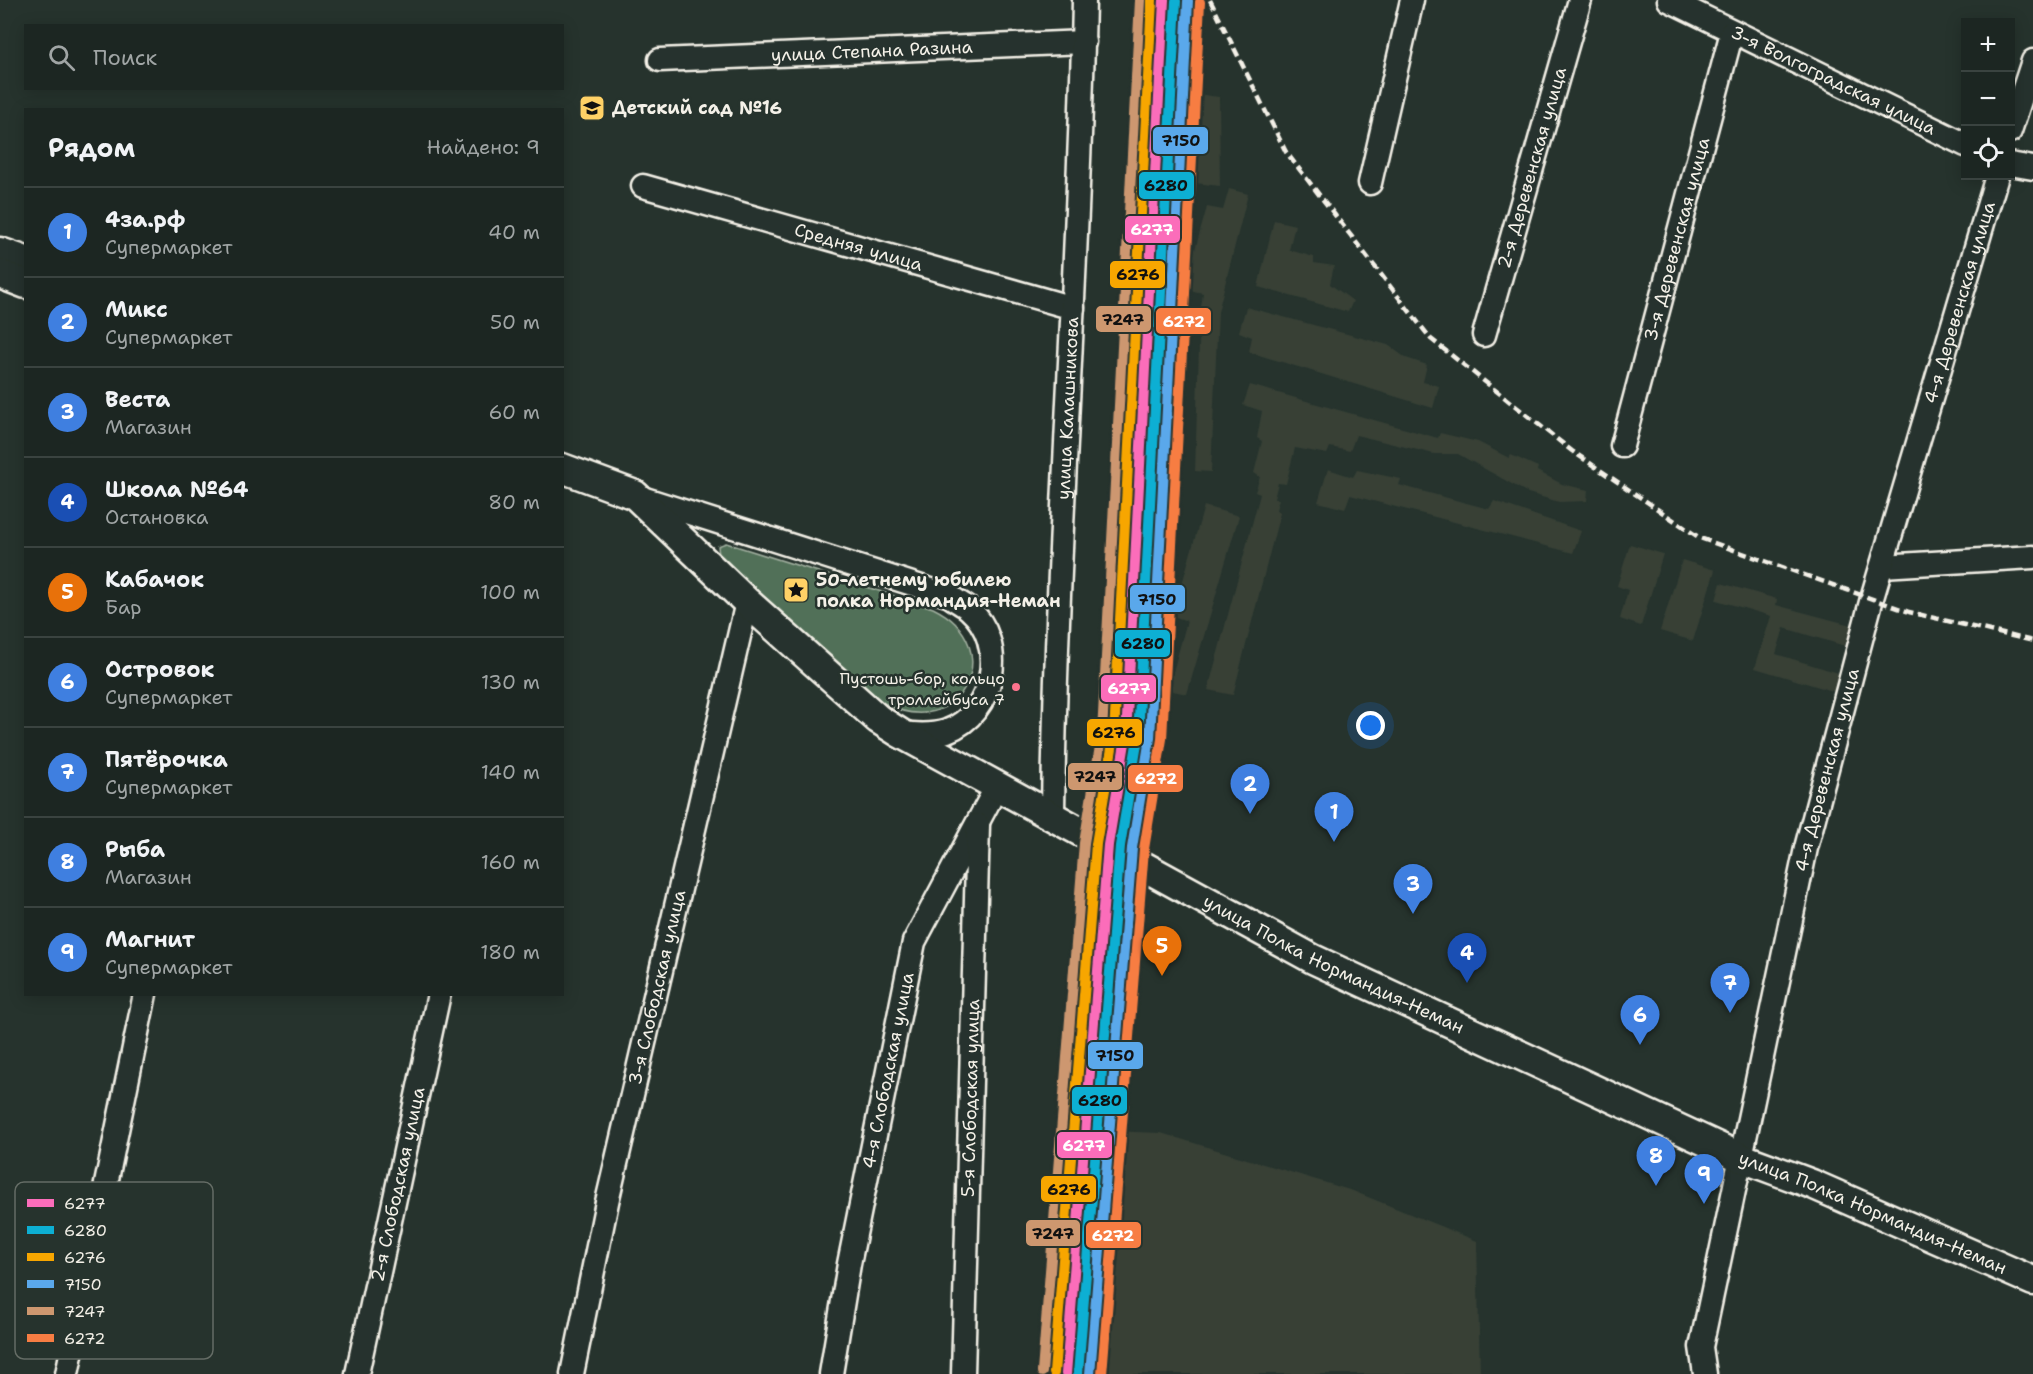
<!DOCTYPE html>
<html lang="ru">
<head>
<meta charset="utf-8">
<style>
	body { margin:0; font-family:"Shantell Sans",sans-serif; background:#252e2a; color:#f1f3f6 }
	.controls { position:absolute; right:18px; top:18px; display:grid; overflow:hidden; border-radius:0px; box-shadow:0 3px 15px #0003 }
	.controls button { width:54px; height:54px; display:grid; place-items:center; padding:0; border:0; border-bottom:2px solid #3a4340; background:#1c2622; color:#f1f3f6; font:30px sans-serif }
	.you { position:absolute; left:1371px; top:726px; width:21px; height:21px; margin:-15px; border:4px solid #fff; border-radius:50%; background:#1a73e8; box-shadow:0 0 0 9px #1a73e833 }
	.badge { display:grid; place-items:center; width:39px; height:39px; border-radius:50%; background:#2563eb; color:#fff; font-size:20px; font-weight:700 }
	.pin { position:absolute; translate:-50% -50px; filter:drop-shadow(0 2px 3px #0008) }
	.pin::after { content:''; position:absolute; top:32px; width:21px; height:18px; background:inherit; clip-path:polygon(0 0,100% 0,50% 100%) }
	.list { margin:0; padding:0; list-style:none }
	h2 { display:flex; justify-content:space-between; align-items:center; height:78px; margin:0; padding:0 24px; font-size:26px }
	h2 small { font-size:20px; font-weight:400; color:#a0a5a5 }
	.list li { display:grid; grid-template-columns:39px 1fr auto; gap:18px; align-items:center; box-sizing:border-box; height:90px; padding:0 24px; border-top:2px solid #3a4340 }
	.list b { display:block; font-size:22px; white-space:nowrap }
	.list p { margin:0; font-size:20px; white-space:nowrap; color:#a0a5a5 }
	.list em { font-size:20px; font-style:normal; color:#a0a5a5 }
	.icon { flex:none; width:33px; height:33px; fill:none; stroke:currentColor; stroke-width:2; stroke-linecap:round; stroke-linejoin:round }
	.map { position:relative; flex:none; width:2033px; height:1374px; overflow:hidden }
	.search { position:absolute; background:#1c2622; box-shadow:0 3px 15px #0003; left:24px; top:24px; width:540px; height:66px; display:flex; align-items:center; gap:15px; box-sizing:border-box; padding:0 21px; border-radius:0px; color:#a0a5a5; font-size:22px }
	.panel { position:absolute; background:#1c2622; box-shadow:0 3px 15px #0003; left:24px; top:108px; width:540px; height:888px; border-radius:0px }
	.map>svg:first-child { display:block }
	.built { fill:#374036 }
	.green { fill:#517058; stroke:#a2b0a0; stroke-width:1.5 }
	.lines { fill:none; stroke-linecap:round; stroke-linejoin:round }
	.minor-casing { stroke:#f4f1e8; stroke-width:27 }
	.tertiary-casing { stroke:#f4f1e8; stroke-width:33 }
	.minor { stroke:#26332d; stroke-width:22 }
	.tertiary { stroke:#26332d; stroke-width:28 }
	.rail { stroke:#f4f1e8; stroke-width:4.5; stroke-dasharray:9 4.5; stroke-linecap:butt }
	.rail-1-casing { stroke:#26332d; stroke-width:15 }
	.rail-2-casing { stroke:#26332d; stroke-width:15 }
	.rail-3-casing { stroke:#26332d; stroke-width:15 }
	.rail-4-casing { stroke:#26332d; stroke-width:15 }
	.rail-5-casing { stroke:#26332d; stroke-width:15 }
	.rail-6-casing { stroke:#26332d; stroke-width:15 }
	.rail-1 { stroke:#fb6dba; stroke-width:10 }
	.rail-2 { stroke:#0dafd3; stroke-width:10 }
	.rail-3 { stroke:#f7a600; stroke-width:10 }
	.rail-4 { stroke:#5aa8eb; stroke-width:10 }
	.rail-5 { stroke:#cd976f; stroke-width:10 }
	.rail-6 { stroke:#f77d43; stroke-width:10 }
	.bus-dot { fill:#fc738d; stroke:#26332d; stroke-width:2 }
	.labels { text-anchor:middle; stroke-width:5; stroke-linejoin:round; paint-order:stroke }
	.bus-label { font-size:16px; fill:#f4f1e8; stroke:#26332d; text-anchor:end }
	.street-label { font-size:18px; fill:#f4f1e8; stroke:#26332d }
	.poi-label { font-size:18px; font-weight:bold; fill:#f4f1e8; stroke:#26332d; text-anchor:start }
	.key { fill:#26332d; stroke:#646c65; stroke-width:1.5 }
	.key-label { font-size:16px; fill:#f4f1e8 }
	.line-badge { stroke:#26332d; stroke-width:2 }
	.badge-label { font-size:16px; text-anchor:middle; font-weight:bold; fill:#fff }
	.pale-badge-label { font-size:16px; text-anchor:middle; font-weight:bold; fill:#111 }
</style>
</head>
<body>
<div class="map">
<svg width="2033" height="1374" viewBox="0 0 2033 1374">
	<rect width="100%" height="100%" fill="#26332d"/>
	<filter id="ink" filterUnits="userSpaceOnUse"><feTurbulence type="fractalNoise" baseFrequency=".0167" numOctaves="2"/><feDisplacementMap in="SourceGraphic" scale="12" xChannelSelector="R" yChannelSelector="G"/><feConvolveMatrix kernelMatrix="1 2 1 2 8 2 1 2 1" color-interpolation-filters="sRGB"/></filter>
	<g filter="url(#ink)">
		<path class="built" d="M 1197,94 L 1219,97 L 1220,186 L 1195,183 Z
			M 1229,189 L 1248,194 L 1218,312 L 1211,472 L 1195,471 L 1200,315 L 1203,293 L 1184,289 L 1207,207 L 1223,210 Z
			M 1274,220 L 1295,225 L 1289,250 L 1314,257 L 1314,263 L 1334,266 L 1330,284 L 1353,301 L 1348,312 L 1258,287 Z
			M 1246,307 L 1388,345 L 1406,358 L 1427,365 L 1423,382 L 1439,386 L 1433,408 L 1249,352 L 1252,337 L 1239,332 Z
			M 1250,385 L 1438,438 L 1440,433 L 1478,442 L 1509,458 L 1511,455 L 1538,467 L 1537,471 L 1562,484 L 1588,490 L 1587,501 L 1559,502 L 1528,493 L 1458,454 L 1434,454 L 1356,435 L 1350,451 L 1330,447 L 1327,454 L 1295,448 L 1286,484 L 1278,483 L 1274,499 L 1279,499 L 1276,510 L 1280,513 L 1233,695 L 1208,690 L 1260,494 L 1255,492 L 1260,477 L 1254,473 L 1262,441 L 1257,438 L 1262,411 L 1243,405 Z
			M 1328,469 L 1353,477 L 1357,470 L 1401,479 L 1399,485 L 1489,509 L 1494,501 L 1581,531 L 1573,553 L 1350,495 L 1345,509 L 1318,502 Z
			M 1204,506 L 1239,516 L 1187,694 L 1168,690 L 1187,621 L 1173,616 Z
			M 1630,544 L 1663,554 L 1641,626 L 1620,619 L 1628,590 L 1617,586 Z
			M 1682,560 L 1715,570 L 1693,641 L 1660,631 Z
			M 1721,583 L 1777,599 L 1776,605 L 1851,625 L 1845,646 L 1784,628 L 1776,654 L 1842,674 L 1836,692 L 1755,668 L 1771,616 L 1716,600 Z
			M 1110,1131 L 1161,1133 L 1353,1191 L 1477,1241 L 1480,1374 L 1102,1374 Z"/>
		<path class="green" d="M 726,543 L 933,608 C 1011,646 959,745 884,703 L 719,556 L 718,546 Z"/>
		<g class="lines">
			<g class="minor-casing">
				<g id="minor">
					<path id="s1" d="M 1669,0 L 1966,145"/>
					<path id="s2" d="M 660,60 L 1084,42"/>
					<path d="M 2010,131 L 2033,61"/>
					<path d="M 2010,164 L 2033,168"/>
					<path d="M 1370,183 L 1412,0"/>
					<path id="s3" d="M 643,186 L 1073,308"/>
					<path id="s4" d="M 1484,335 L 1580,0"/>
					<path id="s5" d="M 1622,446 L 1732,32"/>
					<path d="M 639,497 L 950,596 C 956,601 963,604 969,609 C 1008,643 995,713 947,731 C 932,736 917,735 901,733"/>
					<path d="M 1882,566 L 2033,557"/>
					<path id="s6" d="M 1053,814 C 1056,543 1079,272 1084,0"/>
					<path d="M 67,1374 L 145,994"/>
					<path id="s7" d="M 357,1374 L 439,994"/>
					<path id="s8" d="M 572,1374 L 607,1202 L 747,602"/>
					<path id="s9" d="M 831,1374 L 849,1264 L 914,942 L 997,786"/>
					<path id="s10" d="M 963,1374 L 978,825"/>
					<path id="s11" d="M 1705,1374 L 1701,1347 L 1806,848 L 1872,598 L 1997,176"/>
				</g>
			</g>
			<g class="tertiary-casing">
				<g id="tertiary">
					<path d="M 0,252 L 26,261"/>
					<path d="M 0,274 L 26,284"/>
					<path id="s12" d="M 562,468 L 635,495 L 747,602 L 878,719 L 900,733 L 1313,959 L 1742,1158 L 1812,1184 L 2033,1281"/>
				</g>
			</g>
			<use href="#minor" class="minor"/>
			<use href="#tertiary" class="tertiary"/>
			<path class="rail" d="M 1210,0 L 1286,152 L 1431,339 L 1572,451 L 1700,538 L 1909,612 L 2033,641"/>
			<g class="rail-1-casing">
				<path id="rail-1" d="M 1066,1374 L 1108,845 L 1126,737 L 1164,0"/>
			</g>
			<g class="rail-2-casing">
				<path id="rail-2" d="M 1078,1374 L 1120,846 L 1138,738 L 1176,1"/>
			</g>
			<g class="rail-3-casing">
				<path id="rail-3" d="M 1054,1373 L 1096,844 L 1114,736 L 1152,0"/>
			</g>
			<g class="rail-4-casing">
				<path id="rail-4" d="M 1090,1374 L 1132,848 L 1150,738 L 1188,1"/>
			</g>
			<g class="rail-5-casing">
				<path id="rail-5" d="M 1042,1372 L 1084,843 L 1102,734 L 1140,0"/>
			</g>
			<g class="rail-6-casing">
				<path id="rail-6" d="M 1102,1374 L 1144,849 L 1162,739 L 1200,2"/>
			</g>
			<use href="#rail-1" class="rail-1"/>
			<use href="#rail-2" class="rail-2"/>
			<use href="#rail-3" class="rail-3"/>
			<use href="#rail-4" class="rail-4"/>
			<use href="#rail-5" class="rail-5"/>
			<use href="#rail-6" class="rail-6"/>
		</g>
	</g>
	<defs>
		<g id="school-square" transform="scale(1.35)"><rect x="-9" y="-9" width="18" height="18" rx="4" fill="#ffd166" stroke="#26332d"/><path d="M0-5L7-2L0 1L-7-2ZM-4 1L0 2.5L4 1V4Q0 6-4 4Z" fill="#111"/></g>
		<g id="sight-square" transform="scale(1.35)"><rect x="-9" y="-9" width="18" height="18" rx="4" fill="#ffd166" stroke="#26332d"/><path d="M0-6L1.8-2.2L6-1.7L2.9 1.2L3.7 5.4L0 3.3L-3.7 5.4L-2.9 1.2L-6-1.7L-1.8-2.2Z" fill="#111"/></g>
	</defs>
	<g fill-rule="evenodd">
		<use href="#school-square" x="592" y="108"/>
		<use href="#sight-square" x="796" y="590"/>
	</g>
	<circle class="bus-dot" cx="1016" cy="687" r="5"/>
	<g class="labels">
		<g class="bus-label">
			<text x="1005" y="684">Пустошь-бор, кольцо<tspan x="1005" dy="21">троллейбуса 7</tspan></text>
		</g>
		<g class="street-label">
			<text dy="6" stroke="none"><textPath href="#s2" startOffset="212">улица Степана Разина</textPath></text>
			<text dy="6" stroke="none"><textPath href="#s1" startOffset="183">3-я Волгоградская улица</textPath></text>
			<text dy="6" stroke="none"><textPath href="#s4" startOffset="174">2-я Деревенская улица</textPath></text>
			<text dy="6" stroke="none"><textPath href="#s5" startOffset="214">3-я Деревенская улица</textPath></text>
			<text dy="6" stroke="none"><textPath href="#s3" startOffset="224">Средняя улица</textPath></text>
			<text dy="6" stroke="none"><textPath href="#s11" startOffset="1104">4-я Деревенская улица</textPath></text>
			<text dy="6" stroke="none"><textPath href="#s6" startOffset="406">улица Калашникова</textPath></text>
			<text dy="6" stroke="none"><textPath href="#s11" startOffset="618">4-я Деревенская улица</textPath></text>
			<text dy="6" stroke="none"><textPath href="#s12" startOffset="926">улица Полка Нормандия-Неман</textPath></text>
			<text dy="6" stroke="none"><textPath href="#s8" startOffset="396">3-я Слободская улица</textPath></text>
			<text dy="6" stroke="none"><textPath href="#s9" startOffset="309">4-я Слободская улица</textPath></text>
			<text dy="6" stroke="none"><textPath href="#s10" startOffset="276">5-я Слободская улица</textPath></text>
			<text dy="6" stroke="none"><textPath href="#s7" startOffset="194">2-я Слободская улица</textPath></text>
			<text dy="6" stroke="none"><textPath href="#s12" startOffset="1520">улица Полка Нормандия-Неман</textPath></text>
		</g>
		<g class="poi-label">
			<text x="612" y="114">Детский сад №16</text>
			<text x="816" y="586">50-летнему юбилею<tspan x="816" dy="21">полка Нормандия-Неман</tspan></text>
		</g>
	</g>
	<rect x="15" y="1182" width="198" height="177" rx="9" class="key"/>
	<rect x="27" y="1199" width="27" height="8" fill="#fb6dba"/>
	<rect x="27" y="1226" width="27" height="8" fill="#0dafd3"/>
	<rect x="27" y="1253" width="27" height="8" fill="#f7a600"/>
	<rect x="27" y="1280" width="27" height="8" fill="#5aa8eb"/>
	<rect x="27" y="1307" width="27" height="8" fill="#cd976f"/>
	<rect x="27" y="1334" width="27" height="8" fill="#f77d43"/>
	<g class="key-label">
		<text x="64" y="1209">6277</text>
		<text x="64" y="1236">6280</text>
		<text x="64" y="1263">6276</text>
		<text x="64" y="1290">7150</text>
		<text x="64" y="1317">7247</text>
		<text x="64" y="1344">6272</text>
	</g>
	<g class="line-badge">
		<rect x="1152" y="126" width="57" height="29" rx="6" fill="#5aa8eb"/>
		<rect x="1138" y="171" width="57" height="29" rx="6" fill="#0dafd3"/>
		<rect x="1124" y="215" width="57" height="29" rx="6" fill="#fb6dba"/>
		<rect x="1109" y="260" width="57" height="29" rx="6" fill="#f7a600"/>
		<rect x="1095" y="305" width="57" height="28" rx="6" fill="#cd976f"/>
		<rect x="1155" y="307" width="57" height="28" rx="6" fill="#f77d43"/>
		<rect x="1129" y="584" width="57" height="29" rx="6" fill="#5aa8eb"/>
		<rect x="1114" y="629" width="57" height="29" rx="6" fill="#0dafd3"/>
		<rect x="1100" y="674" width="57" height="29" rx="6" fill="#fb6dba"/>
		<rect x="1086" y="718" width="57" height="29" rx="6" fill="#f7a600"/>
		<rect x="1067" y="762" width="56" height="29" rx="6" fill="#cd976f"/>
		<rect x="1127" y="764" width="57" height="29" rx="6" fill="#f77d43"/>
		<rect x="1087" y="1041" width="57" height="29" rx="6" fill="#5aa8eb"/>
		<rect x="1071" y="1086" width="57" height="29" rx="6" fill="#0dafd3"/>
		<rect x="1056" y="1131" width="57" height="28" rx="6" fill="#fb6dba"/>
		<rect x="1040" y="1175" width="57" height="28" rx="6" fill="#f7a600"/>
		<rect x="1025" y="1219" width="56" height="28" rx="6" fill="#cd976f"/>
		<rect x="1085" y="1221" width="57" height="28" rx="6" fill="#f77d43"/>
	</g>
	<g class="badge-label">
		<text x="1152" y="235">6277</text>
		<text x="1184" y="327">6272</text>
		<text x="1129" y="694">6277</text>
		<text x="1156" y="784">6272</text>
		<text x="1084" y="1151">6277</text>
		<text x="1113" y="1241">6272</text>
	</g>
	<g class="pale-badge-label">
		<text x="1181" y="146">7150</text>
		<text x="1166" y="191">6280</text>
		<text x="1138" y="280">6276</text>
		<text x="1123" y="325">7247</text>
		<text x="1157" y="605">7150</text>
		<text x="1143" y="649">6280</text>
		<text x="1114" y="738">6276</text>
		<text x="1095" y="782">7247</text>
		<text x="1115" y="1061">7150</text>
		<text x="1100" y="1106">6280</text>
		<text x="1069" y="1195">6276</text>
		<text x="1053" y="1239">7247</text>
	</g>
</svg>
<div class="controls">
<button>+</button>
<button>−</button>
<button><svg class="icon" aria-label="locate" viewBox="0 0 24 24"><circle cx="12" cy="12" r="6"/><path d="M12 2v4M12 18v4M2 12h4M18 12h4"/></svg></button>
</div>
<div class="you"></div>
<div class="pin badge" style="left:1334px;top:842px;background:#3f7fe0">1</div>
<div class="pin badge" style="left:1250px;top:814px;background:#3f7fe0">2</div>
<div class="pin badge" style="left:1413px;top:914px;background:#3f7fe0">3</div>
<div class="pin badge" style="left:1467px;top:983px;background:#1a4fb4">4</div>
<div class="pin badge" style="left:1162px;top:976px;background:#e8710a">5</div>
<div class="pin badge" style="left:1640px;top:1045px;background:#3f7fe0">6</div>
<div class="pin badge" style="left:1730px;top:1013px;background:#3f7fe0">7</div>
<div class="pin badge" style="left:1656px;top:1186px;background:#3f7fe0">8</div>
<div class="pin badge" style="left:1704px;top:1204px;background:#3f7fe0">9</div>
<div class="search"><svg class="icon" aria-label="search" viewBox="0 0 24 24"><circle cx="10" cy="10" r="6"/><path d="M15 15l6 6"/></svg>Поиск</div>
<section class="panel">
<h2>Рядом<small>Найдено: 9</small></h2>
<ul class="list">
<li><span class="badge" style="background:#3f7fe0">1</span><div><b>4за.рф</b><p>Супермаркет</p></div><em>40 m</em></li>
<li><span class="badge" style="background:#3f7fe0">2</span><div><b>Микс</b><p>Супермаркет</p></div><em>50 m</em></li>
<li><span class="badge" style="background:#3f7fe0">3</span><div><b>Веста</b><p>Магазин</p></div><em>60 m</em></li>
<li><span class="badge" style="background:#1a4fb4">4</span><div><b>Школа №64</b><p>Остановка</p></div><em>80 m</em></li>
<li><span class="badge" style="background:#e8710a">5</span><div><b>Кабачок</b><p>Бар</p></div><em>100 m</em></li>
<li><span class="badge" style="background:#3f7fe0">6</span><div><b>Островок</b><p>Супермаркет</p></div><em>130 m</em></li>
<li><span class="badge" style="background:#3f7fe0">7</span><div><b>Пятёрочка</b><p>Супермаркет</p></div><em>140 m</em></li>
<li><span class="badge" style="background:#3f7fe0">8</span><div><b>Рыба</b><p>Магазин</p></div><em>160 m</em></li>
<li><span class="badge" style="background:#3f7fe0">9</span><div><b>Магнит</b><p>Супермаркет</p></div><em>180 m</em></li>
</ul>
</section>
</div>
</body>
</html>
